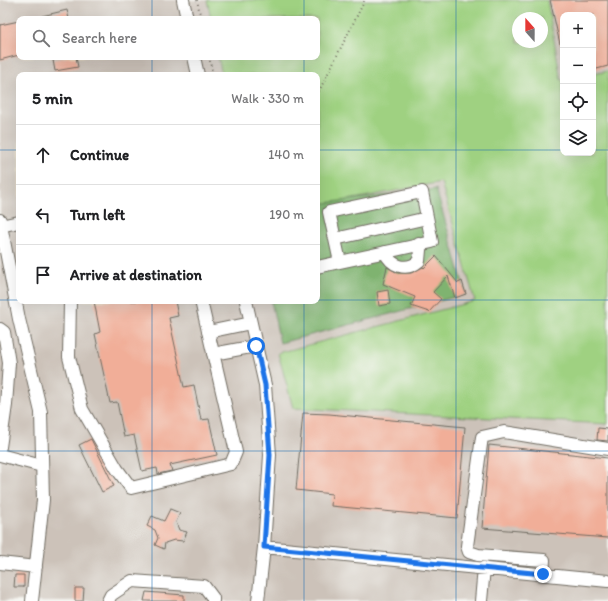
<!DOCTYPE html>
<html lang="en">
<head>
<meta charset="utf-8">
<style>
	body { margin:0; font-family:Itim,sans-serif; background:#f2f2f2; color:#202124 }
	.controls { position:absolute; right:12px; top:12px; display:grid; overflow:hidden; border-radius:8px; box-shadow:0 4px 16px #0002 }
	.controls button { width:36px; height:36px; display:grid; place-items:center; padding:0; border:0; border-bottom:1px solid #e0e0e0; background:#fff; color:#202124; font:20px sans-serif }
	.compass { position:absolute; left:512px; top:12px; width:36px; height:36px; border-radius:50%; background:#fff; box-shadow:0 4px 16px #0002; rotate:339deg }
	.stop { position:absolute; width:12px; height:12px; margin:-9px; border:3px solid #1a73e8; border-radius:50%; background:#fff }
	.stop.end { background:#1a73e8; border-color:#fff; box-shadow:0 1px 4px #0008 }
	.list { margin:0; padding:0; list-style:none }
	h2 { display:flex; justify-content:space-between; align-items:center; height:52px; margin:0; padding:0 16px; font-size:17px }
	h2 small { font-size:13px; font-weight:400; color:#757577 }
	.list li { display:grid; grid-template-columns:26px 1fr auto; gap:12px; align-items:center; box-sizing:border-box; height:60px; padding:0 16px; border-top:1px solid #e0e0e0 }
	.list b { display:block; font-size:15px; white-space:nowrap }
	.list em { font-size:13px; font-style:normal; color:#757577 }
	.icon { flex:none; width:22px; height:22px; fill:none; stroke:currentColor; stroke-width:2; stroke-linecap:round; stroke-linejoin:round }
	.map { position:relative; flex:none; width:608px; height:601px; overflow:hidden }
	.search { position:absolute; background:#fff; box-shadow:0 4px 16px #0002; left:16px; top:16px; width:304px; height:44px; display:flex; align-items:center; gap:10px; box-sizing:border-box; padding:0 14px; border-radius:8px; color:#757577; font-size:15px }
	.panel { position:absolute; background:#fff; box-shadow:0 4px 16px #0002; left:16px; top:72px; width:304px; height:232px; border-radius:8px }
	.map>svg:first-child { display:block }
	.industrial { fill:#ccc2b9; fill-rule:evenodd }
	.green { fill:#9fd181; stroke:#657e56; fill-rule:evenodd }
	.forest { fill:#7fb36f; stroke:#556f4d }
	.building { fill:#f1ae98 }
	.lines { fill:none; stroke-linecap:round; stroke-linejoin:round }
	.minor-casing { stroke:#706b61; stroke-width:14 }
	.path { stroke:#706b61; stroke-width:2; stroke-dasharray:1 3; stroke-linecap:butt }
	.minor { stroke:#fff; stroke-width:12 }
	.route { stroke:#1a73e8; stroke-width:5 }
	.grid { fill:none; stroke:#1f6fb2; stroke-width:1; stroke-opacity:0.55 }
</style>
</head>
<body>
<div class="map">
<svg width="608" height="601" viewBox="0 0 608 601">
	<rect width="100%" height="100%" fill="#f6f6f2"/>
	<filter id="ink" filterUnits="userSpaceOnUse"><feTurbulence type="fractalNoise" baseFrequency=".025" numOctaves="2"/><feDisplacementMap in="SourceGraphic" scale="8" xChannelSelector="R" yChannelSelector="G"/><feConvolveMatrix kernelMatrix="1 2 1 2 8 2 1 2 1" color-interpolation-filters="sRGB"/></filter>
	<filter id="wash" filterUnits="userSpaceOnUse"><feTurbulence type="fractalNoise" baseFrequency=".012" numOctaves="4" result="noise"/><feDisplacementMap in="SourceGraphic" scale="16" xChannelSelector="R" yChannelSelector="G"/><feGaussianBlur stdDeviation="0.9" result="paint"/><feColorMatrix in="noise" values="0 0 0 0 0 0 0 0 0 0 0 0 0 0 0 0 0 1.4 0 .05"/><feComposite in="paint" operator="in"/></filter>
	<g filter="url(#wash)">
		<rect width="100%" height="100%" fill="#efe2c5"/>
		<path class="industrial" d="M 0,0 L 608,0 L 608,601 L 0,601 ZM 563,15 L 593,15 L 593,153 L 563,153 ZM 518,18 L 542,18 L 542,42 L 518,42 ZM 19,19 L 317,19 L 317,57 L 19,57 ZM 19,75 L 317,75 L 317,301 L 19,301 Z"/>
		<path class="green" d="M 207,0 L 547,0 L 561,80 L 563,80 L 563,153 L 593,153 L 593,74 L 608,71 L 608,424 L 293,408 L 278,353 L 475,301 L 441,182 L 317,206 L 317,75 L 222,75 L 218,57 L 317,57 L 317,19 L 211,19 ZM 518,18 L 542,18 L 542,42 L 518,42 Z"/>
		<path class="forest" d="M 436,189 L 466,294 L 280,343 L 271,301 L 317,301 L 317,204 Z"/>
		<g id="blocks">
			<path class="building" d="M 550,0 L 608,0 L 608,66 L 593,70 L 593,15 L 563,15 L 563,43 L 560,44 Z
				M 67,10 L 69,19 L 42,19 L 42,16 Z
				M 19,21 L 19,55 L 0,60 L 0,25 Z
				M 67,57 L 76,57 L 78,67 L 55,71 L 53,60 Z
				M 436,256 L 458,283 L 462,281 L 466,294 L 455,298 L 448,276 L 433,292 L 441,299 L 429,312 L 411,306 L 415,297 L 383,284 L 387,267 L 398,273 L 411,273 L 423,267 L 424,268 Z
				M 388,290 L 390,304 L 379,306 L 377,292 Z
				M 94,301 L 175,301 L 178,316 L 169,318 L 184,387 L 194,385 L 201,420 L 209,419 L 217,455 L 170,465 L 172,471 L 158,474 L 157,468 L 142,471 L 134,435 L 124,437 L 117,402 L 110,403 L 95,334 L 100,332 Z
				M 303,413 L 329,414 L 465,427 L 457,518 L 331,506 L 332,494 L 296,490 Z
				M 598,428 L 608,429 L 608,441 L 597,440 Z
				M 91,439 L 114,486 L 102,492 L 79,445 Z
				M 489,445 L 608,458 L 608,538 L 482,528 Z
				M 170,509 L 180,513 L 176,522 L 179,530 L 187,532 L 183,541 L 174,540 L 165,543 L 164,549 L 155,545 L 158,538 L 155,530 L 147,526 L 152,516 L 164,521 Z
				M 15,575 L 24,575 L 24,587 L 14,587 Z
				M 75,588 L 84,588 L 83,601 L 75,601 Z
				M 146,592 L 184,595 L 184,601 L 144,601 Z"/>
		</g>
	</g>
	<g filter="url(#ink)">
		<use href="#blocks" fill-opacity="0" stroke="#706b61" stroke-width="1"/>
		<g class="lines">
			<g class="minor-casing">
				<path id="minor" d="M 183,0 L 187,19
					M 194,57 L 198,75
					M 0,220 L 19,319 L 41,412 L 43,500 L 32,601
					M 0,226 L 19,222
					M 335,239 L 427,218
					M 385,252 C 391,266 406,272 419,261 L 420,250 L 419,244
					M 317,267 L 432,242 L 422,192 L 329,212 L 340,262
					M 70,301 L 69,357 L 82,409 L 117,469 L 131,488 L 231,464 L 236,452 L 201,301
					M 246,301 L 265,385 L 270,455 L 264,547 L 258,601
					M 0,329 L 4,332 L 9,363 L 6,405 L 0,447
					M 208,332 L 251,323
					M 213,354 L 256,346
					M 0,455 L 42,466
					M 264,547 L 608,581
					M 0,563 L 36,567
					M 543,574 L 544,560 L 478,555 L 469,552 L 467,546 L 482,437 L 504,432 L 608,449
					M 108,601 L 111,595 L 132,581 L 204,586 L 213,598 L 213,601
					M 481,601 L 484,568"/>
			</g>
			<path class="path" d="M 197,0 L 201,19
				M 209,57 L 213,75
				M 317,95 L 365,0"/>
			<use href="#minor" class="minor"/>
		</g>
	</g>
	<g class="lines" filter="url(#ink)">
		<path class="route" d="M 256,346 L 265,385 L 270,455 L 264,547 L 543,574"/>
	</g>
	<path class="grid" d="M 152,0 L 152,19M 304,0 L 304,19M 456,0 L 456,601M 152,57 L 152,75M 304,57 L 304,75M 0,150 L 19,150M 317,150 L 563,150M 593,150 L 608,150M 0,300 L 19,300M 317,300 L 608,300M 152,301 L 152,601M 304,301 L 304,601M 0,451 L 608,451"/>
</svg>
<div class="controls">
<button>+</button>
<button>−</button>
<button><svg class="icon" aria-label="locate" viewBox="0 0 24 24"><circle cx="12" cy="12" r="6"/><path d="M12 2v4M12 18v4M2 12h4M18 12h4"/></svg></button>
<button><svg class="icon" aria-label="layers" viewBox="0 0 24 24"><path d="M12 4l9 5-9 5-9-5zM3 14l9 5 9-5"/></svg></button>
</div>
<svg class="compass" viewBox="-18 -18 36 36"><path d="M0-13l5 13h-10z" fill="#e53935"/><path d="M0 13l5-13h-10z" fill="#757577"/></svg>
<div class="stop" style="left:256px;top:346px"></div>
<div class="stop end" style="left:543px;top:574px"></div>
<div class="search"><svg class="icon" aria-label="search" viewBox="0 0 24 24"><circle cx="10" cy="10" r="6"/><path d="M15 15l6 6"/></svg>Search here</div>
<section class="panel">
<h2>5 min<small>Walk · 330 m</small></h2>
<ul class="list">
<li><svg class="icon" aria-label="ahead" viewBox="0 0 24 24"><path d="M12 20V5M6 11l6-6 6 6"/></svg><div><b>Continue</b></div><em>140 m</em></li>
<li><svg class="icon" aria-label="left" viewBox="0 0 24 24"><path d="M17 20v-9H6M10 6l-5 5 5 5"/></svg><div><b>Turn left</b></div><em>190 m</em></li>
<li><svg class="icon" aria-label="arrive" viewBox="0 0 24 24"><path d="M6 21V4h12l-3 4 3 4H6"/></svg><div><b>Arrive at destination</b></div></li>
</ul>
</section>
</div>
</body>
</html>
